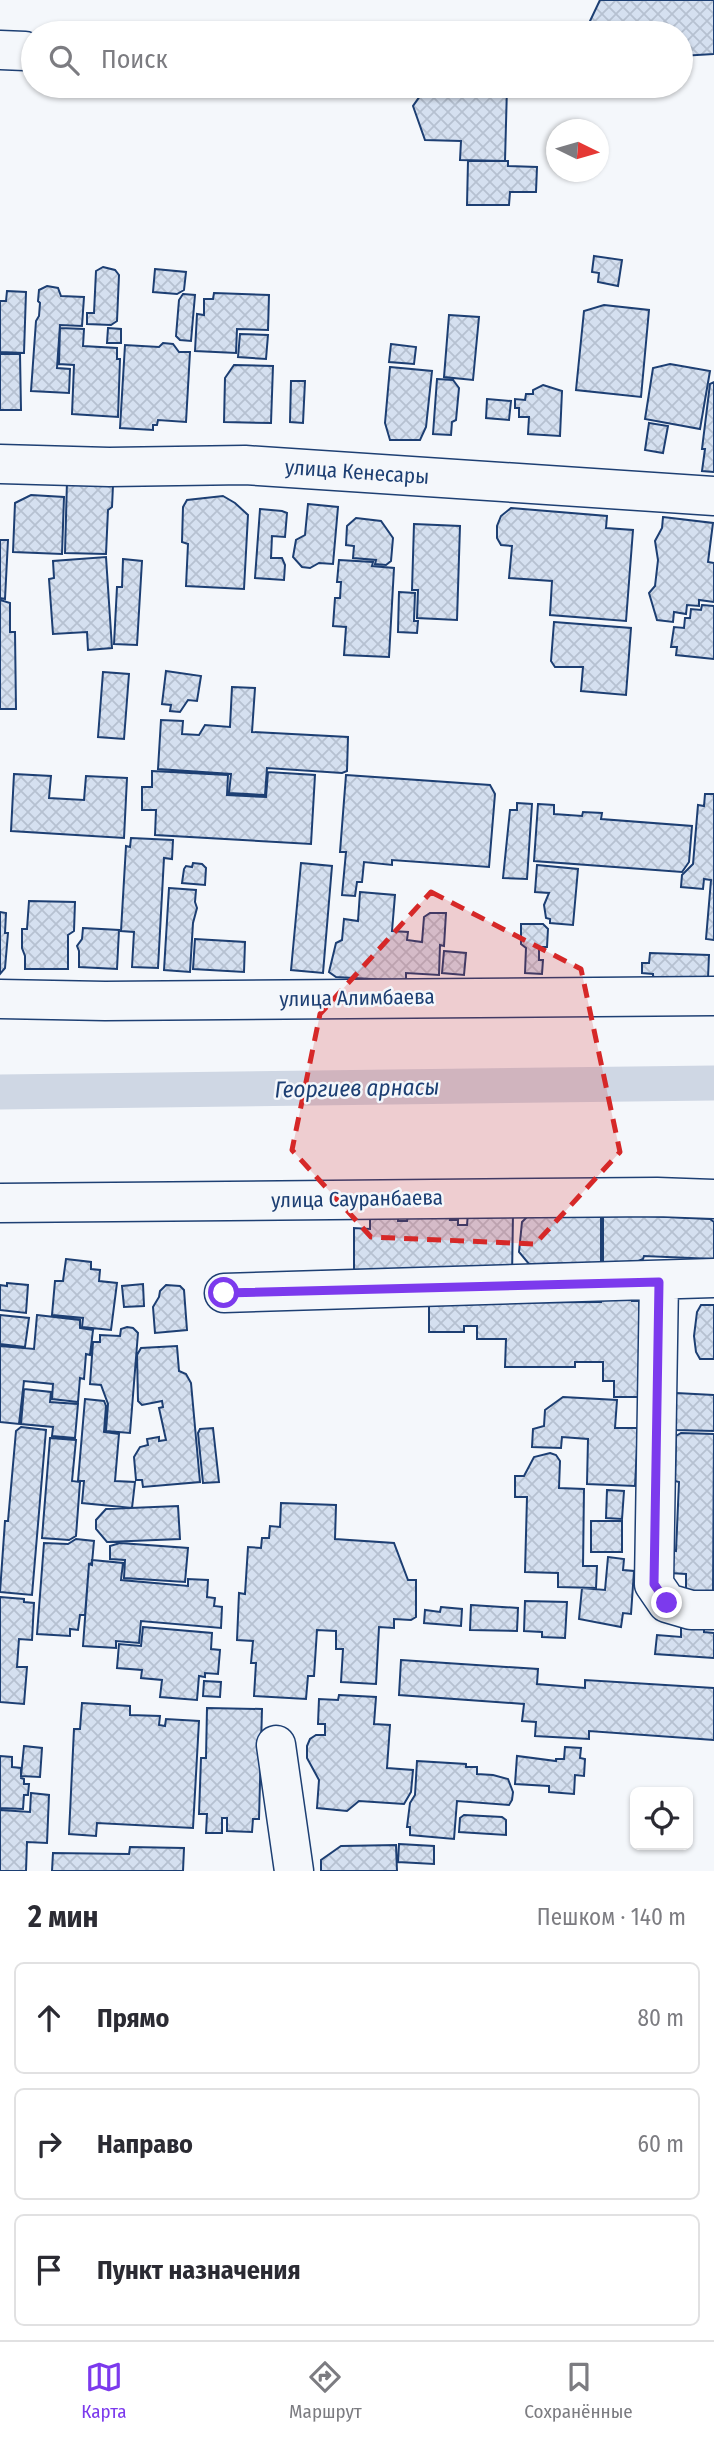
<!DOCTYPE html>
<html lang="ru">
<head>
<meta charset="utf-8">
<style>
	body { margin:0; font-family:"Fira Sans Condensed",sans-serif; background:#f7f7f7; color:#2b2b33 }
	.controls { position:absolute; right:21px; bottom:21px; display:grid; overflow:hidden; border-radius:10px; box-shadow:0 2px 5px #0004 }
	.controls button { width:63px; height:63px; display:grid; place-items:center; padding:0; border:0; border-bottom:2px solid #e1e1e2; background:#fff; color:#2b2b33; font:35px sans-serif }
	.compass { position:absolute; left:546px; top:119px; width:63px; height:63px; border-radius:50%; background:#fff; box-shadow:0 2px 5px #0004; rotate:95deg }
	.stop { position:absolute; width:21px; height:21px; margin:-16px; border:5px solid #7c3aed; border-radius:50%; background:#fff }
	.stop.end { background:#7c3aed; border-color:#fff; box-shadow:0 2px 7px #0008 }
	.list { margin:0; padding:0; list-style:none }
	h2 { display:flex; justify-content:space-between; align-items:center; height:91px; margin:0; padding:0 28px; font-size:30px }
	h2 small { font-size:23px; font-weight:400; color:#7c7c81 }
	.list li { display:grid; grid-template-columns:46px 1fr auto; gap:21px; align-items:center; box-sizing:border-box; height:112px; margin:0 14px 14px; padding:0 14px; border:2px solid #e1e1e2; border-radius:10px }
	.list b { display:block; font-size:26px; white-space:nowrap }
	.list em { font-size:23px; font-style:normal; color:#7c7c81 }
	.icon { flex:none; width:38px; height:38px; fill:none; stroke:currentColor; stroke-width:2; stroke-linecap:round; stroke-linejoin:round }
	.map { position:relative; flex:none; width:714px; height:1871px; overflow:hidden }
	.search { position:absolute; background:#fff; box-shadow:0 2px 5px #0004; left:21px; right:21px; top:21px; height:77px; display:flex; align-items:center; gap:18px; box-sizing:border-box; padding:0 24px; border-radius:38px; color:#7c7c81; font-size:26px }
	.sheet { height:469px; background:#fff }
	nav { display:flex; justify-content:space-around; align-items:center; box-sizing:border-box; height:98px; border-top:2px solid #e1e1e2; background:#fff; font-size:19px; color:#7c7c81 }
	nav a { display:grid; justify-items:center; gap:4px }
	nav .on { color:#7c3aed }
	.map>svg:first-child { display:block }
	.lines { fill:none; stroke-linecap:round; stroke-linejoin:round }
	.canal { stroke:#cfd7e4; stroke-width:35 }
	.building { fill:url(#building-cross-hatch); stroke:#1d3f73; stroke-width:2 }
	.minor-casing { stroke:#1d3f73; stroke-width:41 }
	.minor { stroke:#f4f7fb; stroke-width:38 }
	.route { stroke:#7c3aed; stroke-width:9 }
	.marked { fill:#d62828; fill-opacity:0.2; stroke:#d62828; stroke-width:5; stroke-dasharray:14 9; stroke-linejoin:round }
	.labels { text-anchor:middle; stroke-width:5; stroke-linejoin:round; paint-order:stroke }
	.street-label { font-size:21px; fill:#1d3f73; stroke:#f4f7fb }
	.water-label { font-size:23px; font-style:italic; fill:#1d3f73; stroke:#f4f7fb }
</style>
</head>
<body>
<div class="map">
<svg width="714" height="1871" viewBox="0 0 714 1871">
	<defs>
		<pattern id="building-cross-hatch" width="8" height="8" patternUnits="userSpaceOnUse" patternTransform="scale(1.75)"><rect width="8" height="8" fill="#d5e0f0"/><path d="M0 0l8 8M0 8l8-8" fill="none" stroke="#b6c1d1"/></pattern>
	</defs>
	<rect width="100%" height="100%" fill="#f4f7fb"/>
	<g class="lines">
		<path class="canal" d="M 0,1092 L 714,1083"/>
	</g>
	<path class="building" d="M 600,0 L 714,0 L 714,54 L 681,56 L 681,33 L 595,33 L 590,21 Z
		M 309,86 L 329,86 L 329,88 L 309,89 Z
		M 427,86 L 507,87 L 505,161 L 460,160 L 461,141 L 425,140 L 413,106 Z
		M 537,86 L 568,86 L 568,90 L 537,90 Z
		M 468,161 L 508,161 L 508,166 L 537,167 L 536,192 L 510,192 L 509,205 L 467,205 Z
		M 594,256 L 622,260 L 618,286 L 598,282 L 599,273 L 592,272 Z
		M 103,267 L 115,270 L 119,275 L 117,321 L 111,325 L 87,324 L 87,313 L 94,313 L 96,271 Z
		M 155,269 L 186,272 L 184,290 L 177,294 L 153,292 Z
		M 47,286 L 58,288 L 61,296 L 84,297 L 82,326 L 60,325 L 57,368 L 70,369 L 69,393 L 31,391 L 36,321 L 39,316 L 40,303 L 38,301 L 39,290 Z
		M 7,291 L 26,292 L 24,353 L 0,352 L 0,301 L 6,301 Z
		M 214,293 L 269,295 L 268,330 L 237,329 L 236,353 L 195,351 L 197,314 L 204,315 L 204,299 L 213,299 Z
		M 183,294 L 195,295 L 191,341 L 180,340 L 176,336 L 179,300 Z
		M 604,305 L 649,310 L 641,397 L 576,390 L 584,311 Z
		M 449,315 L 479,317 L 473,380 L 444,377 Z
		M 60,328 L 84,329 L 83,346 L 117,348 L 117,359 L 120,359 L 118,417 L 72,414 L 74,365 L 59,364 Z
		M 108,328 L 121,329 L 121,343 L 107,343 Z
		M 240,334 L 268,335 L 266,359 L 238,357 Z
		M 163,343 L 173,344 L 179,352 L 190,352 L 186,422 L 158,420 L 157,425 L 153,425 L 153,430 L 120,428 L 125,345 L 159,347 Z
		M 391,344 L 416,347 L 414,364 L 389,362 Z
		M 0,354 L 20,354 L 21,410 L 0,410 Z
		M 670,364 L 710,371 L 700,429 L 645,419 L 653,368 Z
		M 234,365 L 273,366 L 271,423 L 224,422 L 225,378 Z
		M 390,367 L 432,371 L 426,427 L 420,440 L 390,440 L 385,423 Z
		M 437,379 L 453,380 L 459,388 L 456,420 L 452,422 L 451,435 L 433,434 Z
		M 291,381 L 305,381 L 303,423 L 290,422 Z
		M 714,382 L 714,472 L 702,471 L 705,449 L 702,449 L 710,384 Z
		M 543,385 L 562,391 L 560,436 L 528,434 L 529,417 L 519,417 L 519,408 L 515,408 L 515,399 L 525,400 L 526,394 L 533,394 L 533,390 Z
		M 487,399 L 511,401 L 509,420 L 486,418 Z
		M 649,423 L 668,426 L 663,453 L 645,450 Z
		M 67,481 L 113,485 L 112,507 L 108,510 L 106,554 L 65,553 Z
		M 31,495 L 64,497 L 62,554 L 13,552 L 15,503 Z
		M 223,496 L 235,503 L 248,515 L 244,589 L 186,586 L 188,544 L 182,542 L 183,507 L 187,500 Z
		M 308,504 L 338,507 L 333,564 L 319,563 L 310,568 L 302,567 L 293,557 L 296,540 L 305,535 Z
		M 511,508 L 607,516 L 606,528 L 633,530 L 626,621 L 550,615 L 552,581 L 509,578 L 512,546 L 501,545 L 497,538 L 497,526 L 501,516 Z
		M 260,509 L 282,511 L 287,513 L 285,537 L 272,536 L 271,558 L 282,558 L 285,565 L 284,580 L 255,578 Z
		M 663,517 L 713,523 L 708,562 L 714,563 L 714,602 L 699,600 L 699,606 L 687,605 L 686,614 L 674,612 L 673,622 L 657,620 L 649,593 L 655,586 L 658,560 L 655,541 L 662,528 Z
		M 356,518 L 381,521 L 393,538 L 391,561 L 386,565 L 375,564 L 376,560 L 353,558 L 354,546 L 346,545 L 347,526 Z
		M 414,524 L 460,526 L 457,620 L 417,618 L 418,590 L 412,590 Z
		M 0,540 L 8,540 L 5,599 L 0,598 Z
		M 106,557 L 112,648 L 88,650 L 87,632 L 53,634 L 49,579 L 54,578 L 53,561 Z
		M 123,559 L 142,561 L 137,645 L 114,644 L 117,587 L 122,587 Z
		M 339,560 L 373,562 L 372,566 L 394,568 L 389,657 L 344,655 L 346,627 L 333,626 L 335,598 L 340,598 L 341,582 L 337,582 Z
		M 399,592 L 415,593 L 414,621 L 418,621 L 417,633 L 398,632 Z
		M 0,600 L 10,603 L 10,632 L 15,632 L 16,709 L 0,709 Z
		M 702,605 L 714,606 L 714,659 L 676,655 L 677,647 L 671,647 L 674,627 L 684,628 L 685,618 L 690,618 L 691,609 L 701,610 Z
		M 554,622 L 631,628 L 626,695 L 581,691 L 583,667 L 555,667 L 551,661 Z
		M 166,671 L 201,676 L 197,701 L 188,700 L 180,712 L 170,711 L 171,705 L 162,704 Z
		M 103,672 L 129,674 L 124,739 L 98,737 Z
		M 232,687 L 255,688 L 252,732 L 348,737 L 347,771 L 342,773 L 267,768 L 265,795 L 229,793 L 231,774 L 158,769 L 161,720 L 183,721 L 182,734 L 199,735 L 205,725 L 230,727 Z
		M 152,771 L 228,775 L 227,795 L 266,797 L 268,772 L 315,775 L 311,844 L 155,835 L 156,810 L 142,810 L 142,787 L 152,787 Z
		M 14,774 L 51,776 L 49,798 L 84,800 L 86,776 L 127,778 L 124,838 L 11,831 Z
		M 346,775 L 490,785 L 495,794 L 489,867 L 392,860 L 392,865 L 364,862 L 362,882 L 357,882 L 355,896 L 342,895 L 346,852 L 340,852 Z
		M 705,794 L 714,794 L 714,940 L 706,939 L 711,880 L 704,879 L 703,889 L 681,887 L 682,875 L 693,864 L 698,805 L 704,806 Z
		M 517,803 L 532,804 L 527,879 L 503,878 L 510,810 L 517,810 Z
		M 538,804 L 554,805 L 554,814 L 582,816 L 583,812 L 602,813 L 601,819 L 692,826 L 689,862 L 682,872 L 534,861 Z
		M 131,838 L 173,840 L 172,859 L 164,858 L 158,968 L 132,967 L 134,932 L 121,931 L 126,846 L 130,847 Z
		M 193,863 L 202,864 L 206,868 L 205,885 L 182,883 L 184,869 L 186,866 L 192,867 Z
		M 301,863 L 332,866 L 323,973 L 291,970 Z
		M 537,865 L 578,869 L 573,925 L 550,923 L 550,919 L 546,918 L 544,905 L 549,893 L 535,892 Z
		M 169,888 L 196,890 L 195,902 L 197,908 L 193,923 L 190,972 L 164,970 Z
		M 360,892 L 395,895 L 392,931 L 408,932 L 407,940 L 422,942 L 424,917 L 430,913 L 446,913 L 444,946 L 440,945 L 439,975 L 406,973 L 406,981 L 336,977 L 329,972 L 336,943 L 342,940 L 344,919 L 358,921 Z
		M 29,901 L 75,902 L 74,931 L 68,935 L 68,969 L 25,969 L 25,956 L 22,948 L 22,929 L 27,929 Z
		M 0,912 L 6,913 L 5,933 L 8,933 L 5,968 L 0,974 Z
		M 521,924 L 543,924 L 548,929 L 547,947 L 539,947 L 539,960 L 543,960 L 542,974 L 525,973 L 526,948 L 521,944 Z
		M 83,928 L 119,930 L 117,969 L 79,967 L 79,951 L 77,946 L 82,939 Z
		M 195,939 L 245,942 L 244,972 L 193,969 Z
		M 444,951 L 466,953 L 464,975 L 442,973 Z
		M 650,953 L 709,955 L 708,978 L 653,977 L 653,974 L 642,973 L 642,963 L 649,963 Z
		M 468,1213 L 513,1214 L 512,1277 L 354,1274 L 354,1228 L 370,1229 L 370,1214 L 398,1215 L 398,1221 L 407,1221 L 408,1214 L 451,1215 L 450,1220 L 458,1220 L 458,1225 L 467,1225 Z
		M 603,1214 L 710,1219 L 714,1222 L 714,1259 L 644,1256 L 643,1259 L 634,1263 L 603,1263 Z
		M 528,1216 L 601,1216 L 601,1263 L 529,1264 L 519,1252 L 522,1222 Z
		M 66,1259 L 91,1262 L 91,1269 L 100,1270 L 99,1281 L 117,1283 L 111,1330 L 82,1327 L 83,1318 L 52,1315 L 55,1281 L 63,1281 Z
		M 7,1283 L 28,1285 L 26,1313 L 0,1310 L 0,1285 L 7,1286 Z
		M 143,1284 L 144,1306 L 124,1307 L 122,1286 Z
		M 166,1285 L 180,1286 L 184,1290 L 187,1330 L 155,1333 L 153,1307 L 159,1297 L 160,1291 Z
		M 601,1296 L 632,1296 L 632,1301 L 639,1301 L 640,1397 L 614,1397 L 614,1381 L 603,1381 L 603,1362 L 575,1362 L 575,1367 L 505,1367 L 506,1339 L 477,1339 L 477,1326 L 464,1326 L 464,1332 L 429,1332 L 429,1303 L 601,1302 Z
		M 701,1305 L 714,1305 L 714,1359 L 700,1359 L 696,1352 L 694,1336 L 697,1312 Z
		M 0,1315 L 29,1318 L 25,1347 L 0,1344 Z
		M 37,1315 L 80,1320 L 80,1328 L 93,1330 L 90,1355 L 86,1354 L 84,1379 L 80,1378 L 78,1402 L 52,1399 L 53,1384 L 24,1381 L 19,1424 L 0,1422 L 0,1346 L 34,1349 Z
		M 127,1327 L 133,1328 L 138,1333 L 130,1433 L 106,1431 L 108,1404 L 101,1385 L 90,1384 L 93,1342 L 100,1342 L 100,1335 L 120,1336 L 121,1329 Z
		M 177,1346 L 179,1371 L 186,1374 L 191,1383 L 200,1482 L 143,1487 L 142,1480 L 136,1480 L 134,1457 L 140,1447 L 148,1445 L 147,1439 L 159,1437 L 159,1441 L 166,1440 L 159,1408 L 163,1407 L 162,1401 L 142,1405 L 138,1401 L 137,1355 L 141,1348 Z
		M 24,1389 L 51,1392 L 50,1402 L 78,1404 L 75,1438 L 52,1436 L 53,1427 L 21,1424 Z
		M 676,1393 L 714,1395 L 714,1431 L 675,1430 Z
		M 563,1397 L 617,1400 L 615,1428 L 638,1428 L 635,1486 L 587,1484 L 588,1439 L 562,1437 L 561,1448 L 532,1447 L 533,1429 L 544,1426 L 545,1410 Z
		M 85,1399 L 104,1401 L 106,1406 L 104,1432 L 119,1434 L 115,1481 L 135,1482 L 132,1508 L 82,1503 L 84,1481 L 78,1481 Z
		M 21,1427 L 46,1430 L 32,1595 L 0,1592 L 5,1521 L 8,1521 L 16,1431 Z
		M 213,1428 L 219,1482 L 203,1483 L 198,1433 L 200,1429 Z
		M 681,1433 L 714,1434 L 713,1594 L 686,1592 L 686,1574 L 670,1573 L 671,1550 L 676,1551 L 679,1482 L 675,1481 L 676,1436 Z
		M 50,1438 L 76,1440 L 72,1481 L 80,1482 L 76,1536 L 69,1540 L 42,1538 Z
		M 550,1453 L 556,1455 L 560,1461 L 559,1488 L 584,1489 L 583,1566 L 597,1566 L 596,1588 L 558,1587 L 558,1573 L 525,1572 L 527,1497 L 515,1497 L 515,1476 L 524,1476 L 534,1457 Z
		M 607,1490 L 624,1491 L 622,1519 L 606,1518 Z
		M 281,1503 L 336,1505 L 335,1539 L 394,1543 L 408,1580 L 416,1580 L 416,1617 L 411,1620 L 394,1619 L 394,1628 L 379,1627 L 376,1684 L 341,1682 L 343,1649 L 336,1649 L 336,1631 L 317,1630 L 314,1676 L 308,1676 L 306,1699 L 254,1696 L 256,1663 L 251,1663 L 253,1641 L 237,1640 L 239,1593 L 245,1594 L 248,1547 L 261,1548 L 262,1538 L 269,1538 L 270,1526 L 280,1527 Z
		M 178,1506 L 180,1539 L 107,1542 L 96,1529 L 96,1520 L 106,1509 Z
		M 591,1521 L 622,1521 L 622,1552 L 591,1552 Z
		M 76,1539 L 94,1541 L 92,1563 L 89,1564 L 85,1615 L 80,1615 L 78,1630 L 70,1629 L 70,1636 L 37,1634 L 44,1543 L 68,1544 Z
		M 120,1543 L 188,1548 L 185,1582 L 124,1578 L 125,1560 L 110,1559 L 110,1546 Z
		M 608,1557 L 624,1559 L 623,1570 L 634,1571 L 631,1614 L 623,1613 L 621,1627 L 579,1619 L 582,1588 L 605,1590 Z
		M 92,1560 L 123,1563 L 121,1580 L 188,1586 L 188,1579 L 208,1580 L 207,1597 L 215,1598 L 214,1606 L 222,1607 L 221,1628 L 141,1621 L 139,1643 L 116,1641 L 116,1648 L 83,1646 L 89,1564 L 92,1565 Z
		M 0,1597 L 24,1599 L 24,1602 L 34,1603 L 32,1640 L 19,1639 L 17,1667 L 27,1667 L 24,1704 L 0,1702 Z
		M 525,1601 L 567,1602 L 565,1638 L 542,1637 L 542,1632 L 524,1631 Z
		M 471,1605 L 518,1608 L 517,1631 L 470,1630 Z
		M 441,1607 L 462,1609 L 461,1626 L 424,1623 L 425,1610 L 440,1612 Z
		M 681,1625 L 704,1627 L 704,1632 L 714,1633 L 714,1658 L 655,1654 L 657,1635 L 681,1637 Z
		M 143,1627 L 212,1633 L 211,1649 L 220,1650 L 218,1674 L 205,1673 L 205,1677 L 199,1676 L 197,1700 L 160,1697 L 162,1680 L 141,1678 L 142,1670 L 117,1668 L 119,1644 L 141,1646 Z
		M 401,1660 L 538,1669 L 537,1684 L 585,1688 L 585,1680 L 714,1688 L 714,1740 L 589,1731 L 589,1739 L 535,1736 L 536,1722 L 522,1721 L 524,1704 L 399,1695 Z
		M 204,1681 L 221,1682 L 220,1697 L 203,1696 Z
		M 339,1695 L 376,1697 L 374,1724 L 390,1725 L 387,1768 L 413,1770 L 411,1792 L 404,1804 L 359,1801 L 347,1811 L 317,1808 L 319,1780 L 307,1758 L 307,1746 L 310,1739 L 316,1735 L 325,1735 L 325,1724 L 318,1724 L 319,1699 L 338,1700 Z
		M 82,1703 L 130,1706 L 130,1715 L 160,1716 L 159,1725 L 165,1726 L 166,1719 L 199,1721 L 193,1828 L 97,1823 L 96,1836 L 69,1834 L 74,1729 L 80,1729 Z
		M 207,1708 L 262,1709 L 259,1819 L 253,1819 L 252,1832 L 227,1831 L 227,1818 L 222,1818 L 222,1833 L 206,1833 L 207,1814 L 199,1814 L 201,1758 L 206,1758 Z
		M 24,1746 L 42,1748 L 40,1777 L 21,1776 Z
		M 565,1747 L 581,1748 L 580,1758 L 585,1759 L 584,1776 L 575,1775 L 574,1794 L 549,1792 L 549,1786 L 515,1784 L 517,1756 L 556,1761 L 556,1759 L 564,1759 Z
		M 0,1756 L 12,1757 L 12,1767 L 21,1768 L 21,1778 L 24,1779 L 24,1784 L 29,1784 L 28,1795 L 24,1795 L 23,1809 L 0,1808 Z
		M 417,1761 L 466,1764 L 466,1767 L 477,1767 L 477,1774 L 493,1775 L 508,1779 L 513,1792 L 512,1800 L 509,1805 L 457,1801 L 454,1839 L 410,1835 L 410,1827 L 407,1827 L 410,1803 L 415,1795 Z
		M 31,1793 L 49,1795 L 47,1843 L 27,1842 L 26,1871 L 0,1871 L 0,1810 L 30,1812 Z
		M 464,1815 L 502,1817 L 506,1820 L 506,1835 L 459,1832 L 460,1818 Z
		M 399,1844 L 434,1846 L 434,1864 L 398,1862 Z
		M 396,1845 L 397,1871 L 321,1871 L 321,1860 L 341,1846 Z
		M 130,1847 L 184,1848 L 183,1871 L 52,1871 L 53,1853 L 129,1854 Z"/>
	<g class="lines">
		<g class="minor-casing">
			<path id="minor" d="M 0,50 L 25,51
				M 0,464 L 109,467 L 245,465 L 714,496
				M 0,999 L 105,1001 L 714,996
				M 0,1203 L 657,1197 L 714,1199
				M 659,1281 L 654,1584 L 667,1603 L 691,1610 L 714,1610
				M 224,1293 L 714,1278
				M 276,1745 L 294,1871"/>
		</g>
		<use href="#minor" class="minor"/>
	</g>
	<g class="lines">
		<path class="route" d="M 224,1293 L 659,1282 L 654,1584 L 667,1603"/>
	</g>
	<path class="marked" d="M 431,892 L 581,969 L 620,1152 L 535,1244 L 371,1237 L 292,1150 L 320,1014 Z"/>
	<g class="labels">
		<g class="street-label">
			<text transform="translate(357 472) rotate(4)" y="7">улица Кенесары</text>
			<text transform="translate(357 998) rotate(-1)" y="7">улица Алимбаева</text>
			<text transform="translate(357 1199) rotate(-1)" y="7">улица Сауранбаева</text>
		</g>
		<g class="water-label">
			<text transform="translate(357 1088) rotate(-1)" y="8">Георгиев арнасы</text>
		</g>
	</g>
</svg>
<div class="controls">
<button><svg class="icon" aria-label="locate" viewBox="0 0 24 24"><circle cx="12" cy="12" r="6"/><path d="M12 2v4M12 18v4M2 12h4M18 12h4"/></svg></button>
</div>
<svg class="compass" viewBox="-18 -18 36 36"><path d="M0-13l5 13h-10z" fill="#e53935"/><path d="M0 13l5-13h-10z" fill="#7c7c81"/></svg>
<div class="stop" style="left:224px;top:1293px"></div>
<div class="stop end" style="left:667px;top:1603px"></div>
<div class="search"><svg class="icon" aria-label="search" viewBox="0 0 24 24"><circle cx="10" cy="10" r="6"/><path d="M15 15l6 6"/></svg>Поиск</div>
</div>
<section class="sheet">
<h2>2 мин<small>Пешком · 140 m</small></h2>
<ul class="list">
<li><svg class="icon" aria-label="ahead" viewBox="0 0 24 24"><path d="M12 20V5M6 11l6-6 6 6"/></svg><div><b>Прямо</b></div><em>80 m</em></li>
<li><svg class="icon" aria-label="right" viewBox="0 0 24 24"><path d="M7 20v-9h11M14 6l5 5-5 5"/></svg><div><b>Направо</b></div><em>60 m</em></li>
<li><svg class="icon" aria-label="arrive" viewBox="0 0 24 24"><path d="M6 21V4h12l-3 4 3 4H6"/></svg><div><b>Пункт назначения</b></div></li>
</ul>
</section>
<nav>
<a class="on"><svg class="icon" aria-label="map" viewBox="0 0 24 24"><path d="M3 6l6-2 6 2 6-2v14l-6 2-6-2-6 2zM9 4v14M15 6v14"/></svg>Карта</a>
<a><svg class="icon" aria-label="directions" viewBox="0 0 24 24"><path d="M12 3l9 9-9 9-9-9zM9 14v-3h6M13 9l2 2-2 2"/></svg>Маршрут</a>
<a><svg class="icon" aria-label="saved" viewBox="0 0 24 24"><path d="M7 4h10v16l-5-4-5 4z"/></svg>Сохранённые</a>
</nav>
</body>
</html>
